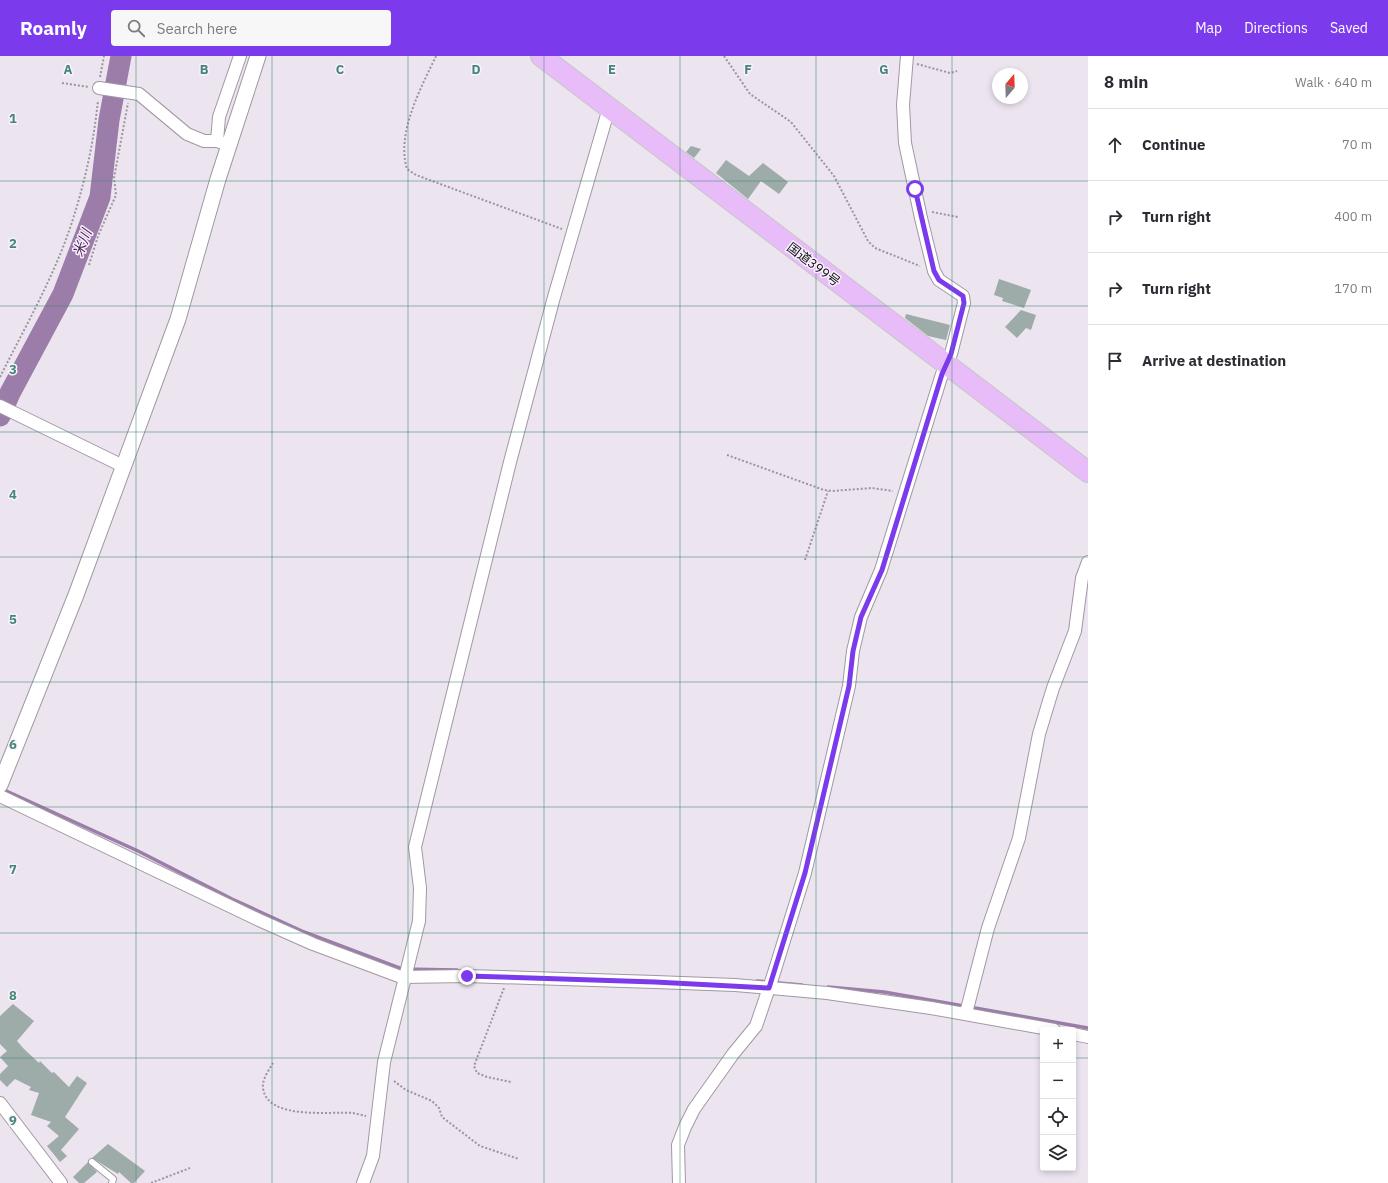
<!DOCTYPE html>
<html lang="en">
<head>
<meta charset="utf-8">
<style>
	body { margin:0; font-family:"IBM Plex Sans","Noto Sans JP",sans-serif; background:#f7f7f7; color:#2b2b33 }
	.controls { position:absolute; right:12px; bottom:12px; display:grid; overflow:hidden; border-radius:4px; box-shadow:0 2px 6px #0003 }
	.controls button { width:36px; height:36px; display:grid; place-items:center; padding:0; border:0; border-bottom:1px solid #e1e1e2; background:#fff; color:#2b2b33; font:20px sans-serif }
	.compass { position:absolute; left:992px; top:12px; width:36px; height:36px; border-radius:50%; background:#fff; box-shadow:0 2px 6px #0003; rotate:19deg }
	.stop { position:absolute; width:12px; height:12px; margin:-9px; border:3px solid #7c3aed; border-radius:50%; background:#fff }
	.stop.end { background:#7c3aed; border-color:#fff; box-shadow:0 1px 4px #0008 }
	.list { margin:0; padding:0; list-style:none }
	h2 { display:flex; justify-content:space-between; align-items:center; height:52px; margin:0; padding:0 16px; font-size:17px }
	h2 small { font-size:13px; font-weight:400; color:#7c7c81 }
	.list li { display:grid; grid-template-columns:26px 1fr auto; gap:12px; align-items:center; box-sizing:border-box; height:72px; padding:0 16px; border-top:1px solid #e1e1e2 }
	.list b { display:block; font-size:15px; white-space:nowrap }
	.list em { font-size:13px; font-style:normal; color:#7c7c81 }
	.icon { flex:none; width:22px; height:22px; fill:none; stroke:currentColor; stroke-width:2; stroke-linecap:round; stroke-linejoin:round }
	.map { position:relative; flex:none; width:1088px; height:1127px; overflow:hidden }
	header { display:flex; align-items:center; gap:24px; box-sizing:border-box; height:56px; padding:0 20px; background:#7c3aed; color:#fff }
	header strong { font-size:19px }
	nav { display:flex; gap:22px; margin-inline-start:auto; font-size:14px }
	.search { width:280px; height:36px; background:#f7f7f7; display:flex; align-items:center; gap:10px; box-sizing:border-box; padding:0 14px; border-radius:4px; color:#7c7c81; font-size:15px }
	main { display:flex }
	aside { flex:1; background:#fff }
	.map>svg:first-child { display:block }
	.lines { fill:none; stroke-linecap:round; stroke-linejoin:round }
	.stream { stroke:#9c7ca8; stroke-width:3.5 }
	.river { stroke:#9c7ca8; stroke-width:21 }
	.building { fill:#9daca8 }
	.service-casing { stroke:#a098a3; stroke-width:8 }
	.minor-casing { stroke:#a098a3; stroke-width:14 }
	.tertiary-casing { stroke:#a098a3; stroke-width:17 }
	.trunk-casing { stroke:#c7c6c7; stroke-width:22 }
	.path { stroke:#9b949d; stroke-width:2; stroke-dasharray:2 2; stroke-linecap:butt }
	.service { stroke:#fff; stroke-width:6 }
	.minor { stroke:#fff; stroke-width:12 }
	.tertiary { stroke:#fff; stroke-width:15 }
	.trunk { stroke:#e8bcf8; stroke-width:20 }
	.route { stroke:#7c3aed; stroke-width:5 }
	.grid { fill:none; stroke:#448677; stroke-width:1; stroke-opacity:0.55 }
	.labels { text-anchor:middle; stroke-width:3; stroke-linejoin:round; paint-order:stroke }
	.street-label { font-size:13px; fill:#141115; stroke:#f9f1fd }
	.water-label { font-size:14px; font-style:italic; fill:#4b225a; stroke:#f9f1fd }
	.grid-label { font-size:13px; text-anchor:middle; font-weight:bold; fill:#448677; stroke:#f9f1fd; stroke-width:3; stroke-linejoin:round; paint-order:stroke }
</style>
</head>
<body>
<header>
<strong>Roamly</strong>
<div class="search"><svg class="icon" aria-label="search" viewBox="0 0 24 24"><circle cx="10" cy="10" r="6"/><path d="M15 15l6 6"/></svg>Search here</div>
<nav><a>Map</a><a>Directions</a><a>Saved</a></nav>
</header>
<main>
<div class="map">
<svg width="1088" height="1127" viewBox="0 0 1088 1127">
	<rect width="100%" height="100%" fill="#ece4ef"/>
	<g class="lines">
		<path class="stream" d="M 2,733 L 138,795 L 232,843 L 304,876 L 402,913 L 457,914
			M 757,925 L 802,929
			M 828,931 L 884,936 L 1088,972"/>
		<path class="river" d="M 0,360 L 10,337 L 63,238 L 100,141 L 109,64 L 121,0"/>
	</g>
	<path class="building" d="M 691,90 L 701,93 L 694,102 L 686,96 Z
		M 726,104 L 749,120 L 763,107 L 788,126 L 779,138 L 761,125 L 748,143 L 716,117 Z
		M 999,223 L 1031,234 L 1024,252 L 1002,245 L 1003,242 L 994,239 Z
		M 1021,254 L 1036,259 L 1031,274 L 1026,272 L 1017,282 L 1005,271 Z
		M 906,258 L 950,269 L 946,284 L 928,280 L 905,262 Z
		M 13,948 L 34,965 L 17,985 L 24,993 L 39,1007 L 40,1005 L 52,1017 L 54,1016 L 69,1031 L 77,1020 L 87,1027 L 65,1061 L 79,1073 L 61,1094 L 67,1100 L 60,1106 L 47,1090 L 59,1080 L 47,1070 L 51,1066 L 31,1059 L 39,1037 L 29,1034 L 31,1031 L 15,1023 L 7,1031 L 0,1024 L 0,1018 L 8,1010 L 0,1001 L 7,995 L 0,988 L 0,960 Z
		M 108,1088 L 145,1115 L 134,1127 L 131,1127 L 119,1116 L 118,1118 L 92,1102 Z
		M 88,1106 L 97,1116 L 84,1127 L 79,1127 L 73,1121 Z"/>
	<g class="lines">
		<g class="service-casing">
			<path id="service" d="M 92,1106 L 113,1123 L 112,1127"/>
		</g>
		<g class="minor-casing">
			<path id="minor" d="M 99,32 L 139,38 L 187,78 L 204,85 L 217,85 L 229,89
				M 217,85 L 219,61 L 240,0
				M 0,350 L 123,410
				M 0,740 L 259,864 L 313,888 L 401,921 L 467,920 L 655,926 L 735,929 L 827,937 L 931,952 L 1054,974
				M 966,957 L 988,872 L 1019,782 L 1039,678 L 1053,632 L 1075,575 L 1082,522 L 1088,506
				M 1073,978 L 1088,981
				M 0,1047 L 61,1127
				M 363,1127 L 373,1100 L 384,1006 L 419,865 L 420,832 L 415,791 L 510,406 L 554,241 L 609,52
				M 679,1127 L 678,1089 L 685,1071 L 694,1053 L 733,998 L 756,970 L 773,920 L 805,817 L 849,630 L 853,595 L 861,561 L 881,514 L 942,318 L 951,298 L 964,247 L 963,240 L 939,224 L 934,215 L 921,162 L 905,87 L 903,49 L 907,0"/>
		</g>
		<g class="tertiary-casing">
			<path id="tertiary" d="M 0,729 L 76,539 L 178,263 L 218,123 L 258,0"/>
		</g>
		<g class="trunk-casing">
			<path id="trunk" d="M 541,0 L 1088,416"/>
		</g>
		<path class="path" d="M 436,0 C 421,32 396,77 407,113 L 416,119 L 562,173
			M 724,0 L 750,38 L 791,66 L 834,120 L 868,185 L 875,192 L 920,210
			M 917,8 L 950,17 L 957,15
			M 100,21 L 104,0
			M 62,27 L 89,31
			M 932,156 L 958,161
			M 89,209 L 98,180 L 116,139 L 114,122 L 128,47
			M 0,321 C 25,271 55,219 72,166 C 85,126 94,85 98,44
			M 727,399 L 824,434 L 832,435 L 872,432 L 893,435
			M 805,504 L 828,435
			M 504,932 L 474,1010 L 477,1017 L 487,1021 L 511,1026
			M 273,1007 C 269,1014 262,1023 263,1032 C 267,1065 333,1055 353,1057 C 357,1058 362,1059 366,1060
			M 394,1025 L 406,1034 L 432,1045 L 439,1052 L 442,1061 L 480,1090 L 519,1103
			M 151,1127 L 190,1112"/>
		<use href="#service" class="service"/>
		<use href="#minor" class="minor"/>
		<use href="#tertiary" class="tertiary"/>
		<use href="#trunk" class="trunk"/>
	</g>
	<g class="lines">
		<path class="route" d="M 467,920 L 655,926 L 769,932 L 805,817 L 849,630 L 853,595 L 861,561 L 882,514 L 942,318 L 951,298 L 964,247 L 963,240 L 939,224 L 934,215 L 915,133"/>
	</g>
	<path class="grid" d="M 136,0 L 136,1127M 272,0 L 272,1127M 408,0 L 408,1127M 544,0 L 544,1127M 680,0 L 680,1127M 816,0 L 816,1127M 952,0 L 952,1127M 0,125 L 1088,125M 0,250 L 1088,250M 0,376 L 1088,376M 0,501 L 1088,501M 0,626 L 1088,626M 0,751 L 1088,751M 0,877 L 1088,877M 0,1002 L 1043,1002M 1073,1002 L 1088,1002"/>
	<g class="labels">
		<g class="street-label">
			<text transform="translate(814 208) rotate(37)" y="5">国道399号</text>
		</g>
		<g class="water-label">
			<text transform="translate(82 187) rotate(-69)" y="5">米川</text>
		</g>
	</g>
	<g class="grid-label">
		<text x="68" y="18">A</text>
		<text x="204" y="18">B</text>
		<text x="340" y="18">C</text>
		<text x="476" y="18">D</text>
		<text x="612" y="18">E</text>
		<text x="748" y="18">F</text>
		<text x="884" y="18">G</text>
		<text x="13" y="67">1</text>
		<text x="13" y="192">2</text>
		<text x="13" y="318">3</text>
		<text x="13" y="443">4</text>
		<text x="13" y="568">5</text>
		<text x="13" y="693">6</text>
		<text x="13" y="818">7</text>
		<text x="13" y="944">8</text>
		<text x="13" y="1069">9</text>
	</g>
</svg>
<div class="controls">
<button>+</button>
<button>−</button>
<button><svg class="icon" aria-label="locate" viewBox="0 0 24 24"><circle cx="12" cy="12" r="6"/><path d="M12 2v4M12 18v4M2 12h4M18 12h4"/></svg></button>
<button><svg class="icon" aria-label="layers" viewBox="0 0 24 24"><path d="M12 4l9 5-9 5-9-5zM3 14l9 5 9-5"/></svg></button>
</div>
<svg class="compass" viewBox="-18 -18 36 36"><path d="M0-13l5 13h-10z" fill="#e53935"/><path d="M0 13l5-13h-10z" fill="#7c7c81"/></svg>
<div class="stop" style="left:915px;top:133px"></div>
<div class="stop end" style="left:467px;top:920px"></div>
</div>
<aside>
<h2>8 min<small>Walk · 640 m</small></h2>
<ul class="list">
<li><svg class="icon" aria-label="ahead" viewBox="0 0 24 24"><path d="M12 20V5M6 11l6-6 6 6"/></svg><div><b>Continue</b></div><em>70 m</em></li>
<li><svg class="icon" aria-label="right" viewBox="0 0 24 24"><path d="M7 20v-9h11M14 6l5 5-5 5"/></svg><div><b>Turn right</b></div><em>400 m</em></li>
<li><svg class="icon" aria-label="right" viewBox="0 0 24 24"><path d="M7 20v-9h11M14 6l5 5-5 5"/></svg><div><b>Turn right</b></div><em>170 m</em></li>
<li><svg class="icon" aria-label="arrive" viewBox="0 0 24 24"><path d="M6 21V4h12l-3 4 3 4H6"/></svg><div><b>Arrive at destination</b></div></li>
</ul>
</aside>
</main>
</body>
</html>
